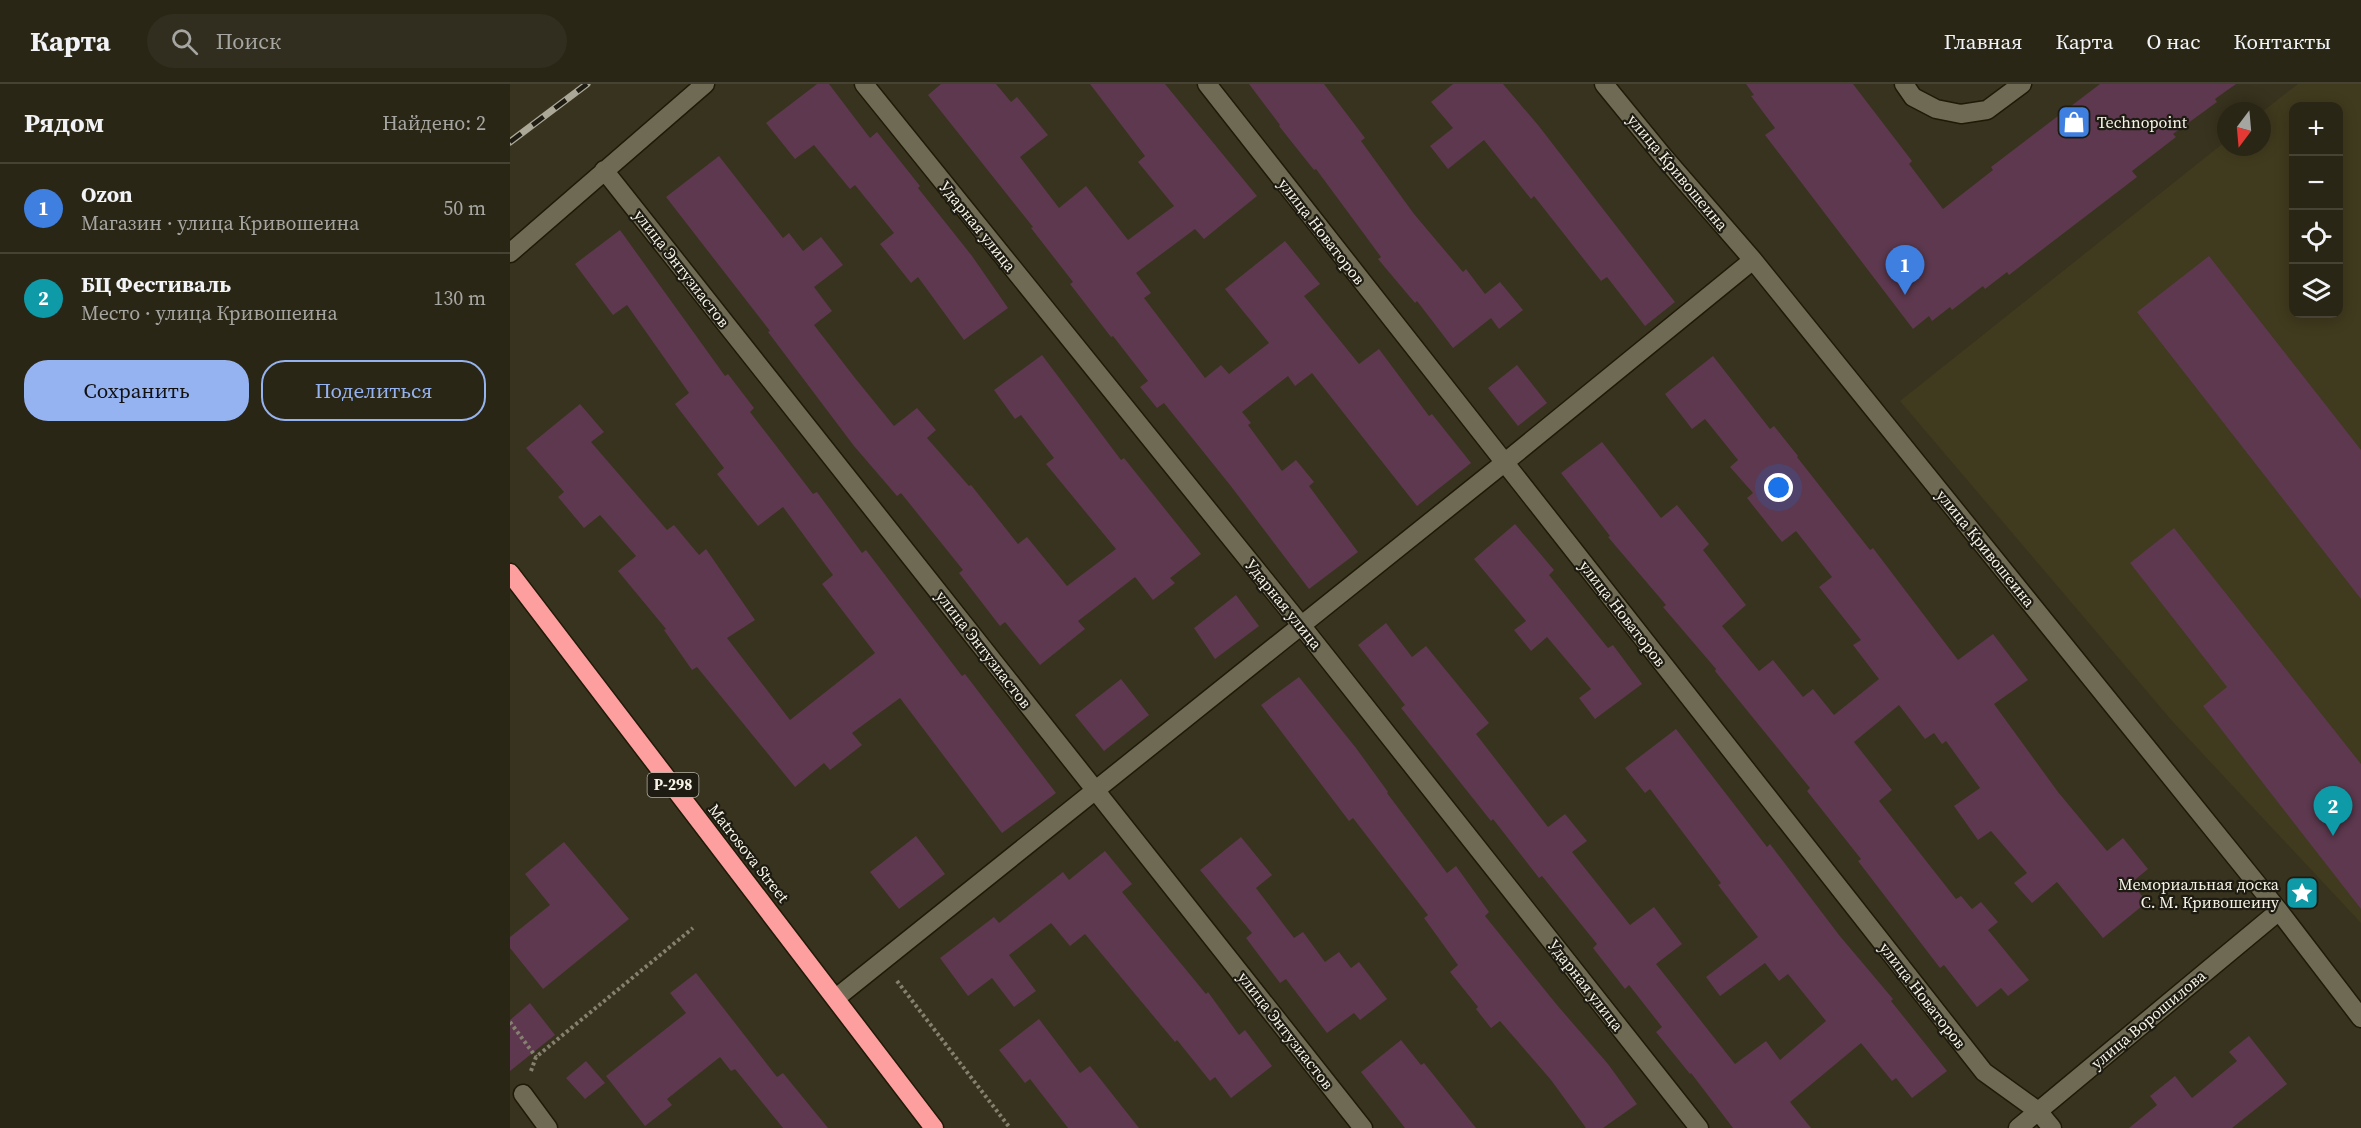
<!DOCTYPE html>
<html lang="ru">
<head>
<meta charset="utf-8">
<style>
	body { margin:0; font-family:"Source Serif 4",serif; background:#322e1f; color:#f1f3f6 }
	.controls { position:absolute; right:18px; top:18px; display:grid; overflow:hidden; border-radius:12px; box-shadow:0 3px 15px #0003 }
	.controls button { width:54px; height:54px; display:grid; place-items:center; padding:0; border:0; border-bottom:2px solid #464335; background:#2a2616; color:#f1f3f6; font:30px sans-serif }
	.compass { position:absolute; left:1707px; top:18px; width:54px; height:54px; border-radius:50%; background:#2a2616; box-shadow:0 3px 15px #0003; rotate:196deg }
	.you { position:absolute; left:1269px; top:404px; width:21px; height:21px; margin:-15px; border:4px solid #fff; border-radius:50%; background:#1a73e8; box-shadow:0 0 0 9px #1a73e833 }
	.badge { display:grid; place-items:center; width:39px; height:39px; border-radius:50%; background:#95b2f1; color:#fff; font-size:20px; font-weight:700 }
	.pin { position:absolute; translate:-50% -50px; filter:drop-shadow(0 2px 3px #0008) }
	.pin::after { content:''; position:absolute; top:32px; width:21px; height:18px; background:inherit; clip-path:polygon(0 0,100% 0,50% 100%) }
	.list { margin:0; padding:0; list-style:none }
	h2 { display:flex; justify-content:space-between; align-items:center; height:78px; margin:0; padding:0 24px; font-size:26px }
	h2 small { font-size:20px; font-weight:400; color:#a5a5a1 }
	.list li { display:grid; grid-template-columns:39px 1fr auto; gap:18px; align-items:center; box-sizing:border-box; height:90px; padding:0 24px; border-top:2px solid #464335 }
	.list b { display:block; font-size:22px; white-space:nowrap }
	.list p { margin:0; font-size:20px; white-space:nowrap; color:#a5a5a1 }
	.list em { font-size:20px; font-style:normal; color:#a5a5a1 }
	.actions { display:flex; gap:12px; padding:18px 24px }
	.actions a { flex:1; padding:14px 0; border:2px solid #95b2f1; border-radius:24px; text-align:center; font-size:21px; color:#95b2f1 }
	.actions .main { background:#95b2f1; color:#111 }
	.icon { flex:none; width:33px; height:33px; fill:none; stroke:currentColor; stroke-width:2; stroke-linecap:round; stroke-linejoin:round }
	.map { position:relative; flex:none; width:1851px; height:1044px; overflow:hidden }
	header { display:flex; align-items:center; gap:36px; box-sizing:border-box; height:84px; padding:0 30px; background:#2a2616; border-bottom:2px solid #464335 }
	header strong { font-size:28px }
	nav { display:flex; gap:33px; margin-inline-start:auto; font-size:21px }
	.search { width:420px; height:54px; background:#322e1f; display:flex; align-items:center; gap:15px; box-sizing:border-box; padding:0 21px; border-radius:33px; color:#a5a5a1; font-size:22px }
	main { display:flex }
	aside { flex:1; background:#2a2616 }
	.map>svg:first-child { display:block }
	.built { fill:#403a1e; fill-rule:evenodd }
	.building { fill:#5d384e }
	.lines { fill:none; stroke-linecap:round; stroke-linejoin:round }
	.lane-casing { stroke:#1f1a07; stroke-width:21 }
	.street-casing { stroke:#1f1a07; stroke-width:21 }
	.highway-casing { stroke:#1f1a07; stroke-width:21 }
	.path { stroke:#85806f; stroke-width:4; stroke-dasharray:3 3; stroke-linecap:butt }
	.lane { stroke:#6f6a53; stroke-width:18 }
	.street { stroke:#6f6a53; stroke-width:18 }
	.highway { stroke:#fc9f9e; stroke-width:18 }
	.rail-casing { stroke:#aca898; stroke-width:7 }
	.rail { stroke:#1d1b12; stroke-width:4.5; stroke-dasharray:14; stroke-linecap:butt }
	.labels { text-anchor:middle; stroke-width:4.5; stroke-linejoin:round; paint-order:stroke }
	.shield { fill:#1d1b12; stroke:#b6b3a7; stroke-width:1.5 }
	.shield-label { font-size:15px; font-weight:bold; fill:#f7f4e7 }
	.poi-label { font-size:16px; fill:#f7f4e7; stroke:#1d1b12; text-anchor:start }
	.street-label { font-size:16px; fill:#f7f4e7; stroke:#1d1b12 }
</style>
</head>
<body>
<header>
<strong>Карта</strong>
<div class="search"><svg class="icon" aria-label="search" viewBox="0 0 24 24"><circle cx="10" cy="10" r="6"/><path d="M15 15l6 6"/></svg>Поиск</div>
<nav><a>Главная</a><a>Карта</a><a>О нас</a><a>Контакты</a></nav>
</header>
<main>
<aside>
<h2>Рядом<small>Найдено: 2</small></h2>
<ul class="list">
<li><span class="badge" style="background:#3f7fe0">1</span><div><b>Ozon</b><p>Магазин · улица Кривошеина</p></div><em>50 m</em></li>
<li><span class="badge" style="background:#0f9aa8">2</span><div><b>БЦ Фестиваль</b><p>Место · улица Кривошеина</p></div><em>130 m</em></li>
</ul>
<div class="actions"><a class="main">Сохранить</a><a>Поделиться</a></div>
</aside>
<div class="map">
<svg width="1851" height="1044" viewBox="0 0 1851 1044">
	<rect width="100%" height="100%" fill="#38331e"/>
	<path class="built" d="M 1788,0 L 1851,0 L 1851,839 L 1663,638 L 1390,317 L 1716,57 L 1716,63 L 1752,63 L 1752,28 ZM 1784,22 L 1828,22 L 1828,230 L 1784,230 Z"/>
	<path class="building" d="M 307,0 L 319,0 L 360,54 L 367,48 L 410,102 L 408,104 L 462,172 L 498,224 L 454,256 L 408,193 L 401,199 L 370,160 L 384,149 L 345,101 L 340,105 L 304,61 L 285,75 L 256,39 Z
		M 431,0 L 486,0 L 501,18 L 507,13 L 538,51 L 510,73 L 549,124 L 576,102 L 618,156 L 664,122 L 628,78 L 635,72 L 580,0 L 655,0 L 747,112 L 694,155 L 685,145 L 626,189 L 641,209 L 634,214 L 695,294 L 711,281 L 719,290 L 759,259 L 715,205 L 775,157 L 810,200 L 794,212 L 849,280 L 869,265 L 919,332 L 922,330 L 961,379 L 907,422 L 802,289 L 785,302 L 778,292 L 732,328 L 741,339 L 738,341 L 772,387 L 786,376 L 804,398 L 799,402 L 848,468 L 799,505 L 720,401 L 654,319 L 647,324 L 630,303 L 638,297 L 603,252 L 601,253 L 560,200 L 563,198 L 521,144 L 523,143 L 418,11 Z
		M 739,0 L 814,0 L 855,54 L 851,57 L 904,130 L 953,188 L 956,185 L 975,210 L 990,198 L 1013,226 L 989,245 L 981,234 L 943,264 L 907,217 L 905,219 L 868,175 L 871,173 L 806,85 L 804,86 L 769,42 L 770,41 Z
		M 943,0 L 993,0 L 1028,41 L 1165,218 L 1135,242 L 1097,193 L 1091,197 L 1024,112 L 1021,115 L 974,56 L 938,85 L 920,62 L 943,44 L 921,18 Z
		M 1236,0 L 1343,0 L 1402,77 L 1399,80 L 1433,125 L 1483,86 L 1481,83 L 1590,0 L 1726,0 L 1705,15 L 1707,18 L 1663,50 L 1666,53 L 1622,87 L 1627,93 L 1499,191 L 1497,188 L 1475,205 L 1473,202 L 1442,226 L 1440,223 L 1422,237 L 1419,232 L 1403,245 L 1255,51 L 1265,44 L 1241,12 L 1244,11 Z
		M 209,72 L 273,154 L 279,149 L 293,167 L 311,153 L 333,181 L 304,203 L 322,227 L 304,241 L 345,294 L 384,342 L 407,324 L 426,346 L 417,354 L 459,402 L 461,401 L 508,460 L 517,453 L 557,502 L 606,465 L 536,380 L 544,374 L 511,331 L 505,335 L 484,306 L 532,271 L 611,376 L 614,374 L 691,470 L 660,494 L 665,499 L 643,516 L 625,493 L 568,537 L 575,545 L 530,581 L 495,538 L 490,542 L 449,489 L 453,486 L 391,409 L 387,412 L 344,362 L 258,248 L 260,247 L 156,113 Z
		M 110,146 L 215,292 L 218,290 L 244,324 L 240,328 L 303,410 L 307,408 L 352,469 L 356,466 L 452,592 L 455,590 L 546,709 L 492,749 L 390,614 L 342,649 L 352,661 L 320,686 L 314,679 L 285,703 L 187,583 L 182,586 L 154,546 L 156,545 L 108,487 L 126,472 L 90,431 L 74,444 L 48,413 L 54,408 L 16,364 L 70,320 L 94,348 L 81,358 L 157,446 L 164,441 L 189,471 L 196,465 L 245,536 L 217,554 L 280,636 L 365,569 L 312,500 L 323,491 L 273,423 L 248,442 L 207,390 L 214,384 L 165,320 L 179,309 L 117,221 L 103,231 L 65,180 Z
		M 1699,172 L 1851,366 L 1851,515 L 1627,228 Z
		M 1203,272 L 1260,345 L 1264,342 L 1288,372 L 1287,373 L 1360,466 L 1363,464 L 1448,576 L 1483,550 L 1518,596 L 1484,620 L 1548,708 L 1597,767 L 1613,754 L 1638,785 L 1621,799 L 1637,818 L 1593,854 L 1547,798 L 1522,819 L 1504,799 L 1517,789 L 1481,747 L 1468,756 L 1444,722 L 1470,704 L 1436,657 L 1432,660 L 1424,649 L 1415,655 L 1389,621 L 1344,658 L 1382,706 L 1369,717 L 1446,815 L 1451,812 L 1462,825 L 1471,818 L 1488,838 L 1478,846 L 1519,896 L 1498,912 L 1491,904 L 1467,923 L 1434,881 L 1430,884 L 1348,777 L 1351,775 L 1297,707 L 1300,704 L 1205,587 L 1206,585 L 1153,523 L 1156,521 L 1098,453 L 1100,452 L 1051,389 L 1092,358 L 1151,434 L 1167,421 L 1199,460 L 1193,466 L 1236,521 L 1212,542 L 1249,587 L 1263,576 L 1293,613 L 1303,605 L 1324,631 L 1369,595 L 1343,561 L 1351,556 L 1309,503 L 1322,493 L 1286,447 L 1272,458 L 1237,414 L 1243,409 L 1220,383 L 1228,376 L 1195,335 L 1182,345 L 1155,310 Z
		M 1007,281 L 1037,319 L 1008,342 L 978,304 Z
		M 1005,440 L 1044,486 L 1039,491 L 1098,564 L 1103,561 L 1132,600 L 1085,635 L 1069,614 L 1081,605 L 1037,553 L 1021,567 L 1004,546 L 1016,537 L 964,475 Z
		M 1664,444 L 1851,680 L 1851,825 L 1693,622 L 1717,603 L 1620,479 Z
		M 726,511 L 749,542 L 705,575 L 684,544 Z
		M 876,539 L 902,573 L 916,562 L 979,639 L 966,650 L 1038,743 L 1055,730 L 1077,757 L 1062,768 L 1120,841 L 1144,823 L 1172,860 L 1146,880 L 1225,980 L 1256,957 L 1270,976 L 1316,937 L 1278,890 L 1269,897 L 1255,879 L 1210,912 L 1196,893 L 1248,853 L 1208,801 L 1211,799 L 1140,705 L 1135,709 L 1115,684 L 1166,645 L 1257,763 L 1260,760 L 1329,851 L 1383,915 L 1381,917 L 1437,987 L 1402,1014 L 1386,994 L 1382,997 L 1351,959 L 1280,1018 L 1301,1044 L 1223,1044 L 1181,989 L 1180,990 L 1146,948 L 1152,943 L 1119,901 L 1115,905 L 1083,864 L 1087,860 L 1032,792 L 1029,794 L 983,735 L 981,737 L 891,624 L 895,621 L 848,561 Z
		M 789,593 L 846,664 L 878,708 L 877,709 L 937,789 L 946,782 L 979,828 L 975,832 L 1047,921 L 1098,980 L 1127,1020 L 1093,1044 L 1076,1044 L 1041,996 L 990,937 L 981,944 L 966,925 L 968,923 L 940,888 L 948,881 L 914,834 L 918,831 L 843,734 L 839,737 L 751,621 Z
		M 611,595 L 639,631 L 594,667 L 565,631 Z
		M 406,752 L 435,790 L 389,825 L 360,788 Z
		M 731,753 L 762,791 L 746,804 L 784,854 L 793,848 L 815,878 L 829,868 L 841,884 L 849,878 L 877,915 L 850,936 L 844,929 L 817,949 L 776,895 L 770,899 L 736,854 L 742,849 L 690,786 Z
		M 54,758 L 119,835 L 33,905 L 0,864 L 0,853 L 40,821 L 15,790 Z
		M 595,767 L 622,800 L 612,808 L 696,910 L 698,908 L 729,951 L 735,946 L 762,982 L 721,1014 L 705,993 L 700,997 L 667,956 L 665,958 L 575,850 L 560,862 L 541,839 L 499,871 L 526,907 L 504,923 L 482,894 L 458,912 L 430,874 L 484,833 L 489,839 L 553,788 L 559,796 Z
		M 186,889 L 267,993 L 273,989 L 318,1044 L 273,1044 L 225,985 L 221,987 L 210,973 L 157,1015 L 162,1021 L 135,1042 L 96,992 L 176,929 L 160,909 Z
		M 20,919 L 45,951 L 0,987 L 0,936 Z
		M 529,935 L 570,989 L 580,982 L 629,1044 L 558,1044 L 520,995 L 515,999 L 489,966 Z
		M 1739,952 L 1777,1000 L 1722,1044 L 1619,1044 L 1647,1021 L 1640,1012 L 1665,992 L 1682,1014 L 1727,977 L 1719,968 Z
		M 891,956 L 911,981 L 914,979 L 966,1044 L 895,1044 L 851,988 Z
		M 76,977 L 95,999 L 75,1015 L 56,994 Z"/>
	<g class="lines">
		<g class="lane-casing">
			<path id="lane" d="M 1394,0 L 1403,13 L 1426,25 L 1451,30 L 1477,26 L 1512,0"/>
		</g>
		<g class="street-casing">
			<path id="street" d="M 354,0 L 791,541 L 1189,1044
				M 697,0 L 1474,988 L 1528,1027 L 1542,1044
				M 1094,0 L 1152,71 L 1243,176 L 1769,827 L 1851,934
				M 94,86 L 853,1044
				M 0,169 L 195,0
				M 326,914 L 994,379 L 1243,176
				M 13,1010 L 38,1044
				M 1508,1044 L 1769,827"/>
		</g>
		<g class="highway-casing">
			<path id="highway" d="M 0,489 L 424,1044"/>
		</g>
		<path class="path" d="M 387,897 L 500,1044
			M 0,938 L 26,973
			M 21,987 L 26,973 L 183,844"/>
		<use href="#lane" class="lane"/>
		<use href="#street" class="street"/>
		<use href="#highway" class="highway"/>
		<g class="rail-casing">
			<path id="rail" d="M 0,58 L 77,0"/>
		</g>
		<use href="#rail" class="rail"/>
	</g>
	<defs>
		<g id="shop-square" transform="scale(1.725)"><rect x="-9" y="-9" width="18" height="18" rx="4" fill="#3f7fe0" stroke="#1d1b12"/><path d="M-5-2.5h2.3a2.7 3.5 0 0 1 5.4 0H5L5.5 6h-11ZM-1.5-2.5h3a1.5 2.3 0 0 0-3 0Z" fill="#fff"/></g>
		<g id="sight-square" transform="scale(1.725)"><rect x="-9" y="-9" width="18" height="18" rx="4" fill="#0f9aa8" stroke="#1d1b12"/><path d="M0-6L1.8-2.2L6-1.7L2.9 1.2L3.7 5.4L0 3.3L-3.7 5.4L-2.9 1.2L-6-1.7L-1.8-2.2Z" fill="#fff"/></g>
	</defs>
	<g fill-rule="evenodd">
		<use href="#shop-square" x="1564" y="38"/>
		<use href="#sight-square" x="1792" y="809"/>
	</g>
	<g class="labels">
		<rect class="shield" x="137.5" y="689" width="51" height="24" rx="4.5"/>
		<g class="shield-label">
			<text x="163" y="706">Р-298</text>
		</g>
		<g class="poi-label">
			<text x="1587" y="44">Technopoint</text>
			<text x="1769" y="806" text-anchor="end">Мемориальная доска<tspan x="1769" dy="18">С. М. Кривошеину</tspan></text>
		</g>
		<g class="street-label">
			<text transform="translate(1168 88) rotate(50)" y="6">улица Кривошеина</text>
			<text transform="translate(468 142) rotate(51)" y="6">Ударная улица</text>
			<text transform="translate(812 147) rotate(52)" y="6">улица Новаторов</text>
			<text transform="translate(172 184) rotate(52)" y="6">улица Энтузиастов</text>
			<text transform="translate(1476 464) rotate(51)" y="6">улица Кривошеина</text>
			<text transform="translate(774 520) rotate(51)" y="6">Ударная улица</text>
			<text transform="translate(1113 529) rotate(52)" y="6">улица Новаторов</text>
			<text transform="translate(474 565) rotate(52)" y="6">улица Энтузиастов</text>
			<text transform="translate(239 769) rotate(52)" y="6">Matrosova Street</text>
			<text transform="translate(1076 901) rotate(52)" y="6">Ударная улица</text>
			<text transform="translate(1413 911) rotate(52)" y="6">улица Новаторов</text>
			<text transform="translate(1638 935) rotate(-40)" y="6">улица Ворошилова</text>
			<text transform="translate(776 946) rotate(52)" y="6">улица Энтузиастов</text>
		</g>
	</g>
</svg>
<div class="controls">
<button>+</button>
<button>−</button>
<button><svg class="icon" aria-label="locate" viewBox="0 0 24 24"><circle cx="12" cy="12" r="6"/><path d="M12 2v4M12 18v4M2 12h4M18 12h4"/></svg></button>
<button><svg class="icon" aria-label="layers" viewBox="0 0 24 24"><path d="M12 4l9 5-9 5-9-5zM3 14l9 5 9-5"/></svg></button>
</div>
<svg class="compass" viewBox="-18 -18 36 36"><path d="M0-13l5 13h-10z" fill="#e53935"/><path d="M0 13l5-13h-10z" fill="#a5a5a1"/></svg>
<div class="you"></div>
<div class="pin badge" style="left:1395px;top:211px;background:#3f7fe0">1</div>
<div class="pin badge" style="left:1823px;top:752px;background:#0f9aa8">2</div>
</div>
</main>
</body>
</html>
